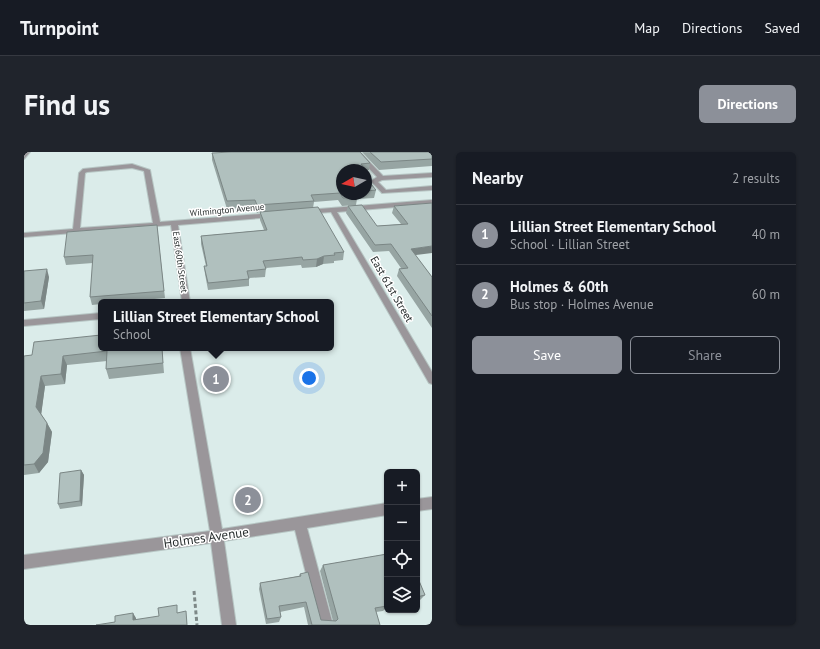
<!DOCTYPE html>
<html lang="en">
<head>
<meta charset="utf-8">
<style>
	body { margin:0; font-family:"PT Sans",sans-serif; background:#20242c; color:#f1f3f6 }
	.controls { position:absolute; right:12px; bottom:12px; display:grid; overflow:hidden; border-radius:6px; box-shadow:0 1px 3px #0004 }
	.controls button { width:36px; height:36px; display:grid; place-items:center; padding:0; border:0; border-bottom:1px solid #363941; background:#171b24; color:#f1f3f6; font:20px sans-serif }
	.compass { position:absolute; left:312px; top:12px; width:36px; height:36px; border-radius:50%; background:#171b24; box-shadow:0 1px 3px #0004; rotate:261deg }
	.you { position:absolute; left:285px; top:226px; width:14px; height:14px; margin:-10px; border:3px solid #fff; border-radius:50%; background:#1a73e8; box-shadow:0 0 0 6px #1a73e833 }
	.badge { display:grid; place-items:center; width:26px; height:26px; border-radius:50%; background:#8c9099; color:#fff; font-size:13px; font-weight:700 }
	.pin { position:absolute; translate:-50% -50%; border:2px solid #fff; box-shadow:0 1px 4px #0006 }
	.popup { position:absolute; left:74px; top:147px; width:236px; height:52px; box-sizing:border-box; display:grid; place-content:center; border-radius:6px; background:#171b24; filter:drop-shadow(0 1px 3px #0005); font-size:13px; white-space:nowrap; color:#9ea1a6 }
	.popup b { font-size:15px; color:#f1f3f6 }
	.popup::after { content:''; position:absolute; left:50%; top:100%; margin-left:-8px; border:8px solid transparent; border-top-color:#171b24 }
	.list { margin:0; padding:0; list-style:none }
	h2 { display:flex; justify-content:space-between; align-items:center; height:52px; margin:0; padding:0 16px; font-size:17px }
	h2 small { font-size:13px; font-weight:400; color:#9ea1a6 }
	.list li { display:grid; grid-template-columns:26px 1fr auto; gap:12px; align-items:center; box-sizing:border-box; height:60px; padding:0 16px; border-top:1px solid #363941 }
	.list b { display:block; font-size:15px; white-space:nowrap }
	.list p { margin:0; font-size:13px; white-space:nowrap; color:#9ea1a6 }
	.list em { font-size:13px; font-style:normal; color:#9ea1a6 }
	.actions { display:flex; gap:8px; padding:12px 16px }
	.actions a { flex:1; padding:9px 0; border:1px solid #8c9099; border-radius:6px; text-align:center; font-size:14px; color:#8c9099 }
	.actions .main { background:#8c9099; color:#fff }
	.icon { flex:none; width:22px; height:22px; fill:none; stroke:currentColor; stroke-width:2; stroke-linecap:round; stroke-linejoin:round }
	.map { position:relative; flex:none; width:408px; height:473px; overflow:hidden; border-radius:6px }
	header { display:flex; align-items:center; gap:24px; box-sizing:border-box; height:56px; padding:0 20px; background:#171b24; border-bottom:1px solid #363941 }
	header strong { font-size:19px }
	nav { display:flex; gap:22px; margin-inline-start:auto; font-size:14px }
	.intro { display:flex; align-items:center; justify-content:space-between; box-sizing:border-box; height:96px; padding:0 24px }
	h1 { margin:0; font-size:28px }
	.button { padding:10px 18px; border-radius:6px; background:#8c9099; color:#fff; font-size:14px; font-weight:700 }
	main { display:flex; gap:24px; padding:0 24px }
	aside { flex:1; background:#171b24; border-radius:6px; box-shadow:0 1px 3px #0004 }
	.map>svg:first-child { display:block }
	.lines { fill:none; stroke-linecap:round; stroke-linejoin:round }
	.minor-casing { stroke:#b7c6c4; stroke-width:2 }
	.path { stroke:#7d8887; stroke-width:3; stroke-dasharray:4 2.5; stroke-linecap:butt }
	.minor { fill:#9a969a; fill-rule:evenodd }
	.wall { fill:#97a5a3; fill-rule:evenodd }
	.shaded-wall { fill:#7b8685 }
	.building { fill:#b0c0be; stroke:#7b8685 }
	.labels { text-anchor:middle; stroke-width:3; stroke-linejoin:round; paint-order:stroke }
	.far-street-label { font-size:9px; fill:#282e2e; stroke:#fff }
	.street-label { font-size:11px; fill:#282e2e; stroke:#fff }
	.near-street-label { font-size:13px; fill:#282e2e; stroke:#fff }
</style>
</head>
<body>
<header>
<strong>Turnpoint</strong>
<nav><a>Map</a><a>Directions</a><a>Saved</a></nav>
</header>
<div class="intro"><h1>Find us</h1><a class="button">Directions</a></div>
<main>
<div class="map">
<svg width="408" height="473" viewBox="0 0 408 473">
	<rect width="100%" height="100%" fill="#dbecea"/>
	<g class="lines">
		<g class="minor-casing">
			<path id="minor" d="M 0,0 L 6,0 L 0,7 Z
				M 330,0 L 336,0 L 359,24 L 408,21 L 408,25 L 358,28 L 354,30 L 362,38 L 408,34 L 408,38 L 358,41 L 347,29 L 353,25 Z
				M 108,12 L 126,18 L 136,70 L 249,61 L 252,63 L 249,65 L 154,73 L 166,150 L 158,150 L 147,73 L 0,85 L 0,81 L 49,77 L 55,21 L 59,17 ZM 108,16 L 120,19 L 129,71 L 56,76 L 61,21 L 63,20 Z
				M 408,48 L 408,52 L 313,60 L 408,220 L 408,232 L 405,231 L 307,60 L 282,62 L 279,60 L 282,58 Z
				M 77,161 L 77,167 L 0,174 L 0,168 Z
				M 156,196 L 166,196 L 198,377 L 363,351 L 363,363 L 283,376 L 309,473 L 295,473 L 271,378 L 200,389 L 212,473 L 198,473 L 187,391 L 0,417 L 0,403 L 186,379 Z
				M 408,345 L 408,357 L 393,359 L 393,347 Z"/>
		</g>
		<path class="path" d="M 170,439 L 173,473"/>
		<use href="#minor" class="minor"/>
	</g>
	<path class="wall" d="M 338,0 L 408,0 L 408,14 L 355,18 Z
		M 188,1 L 346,11 L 345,18 L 342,18 L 346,23 L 344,29 L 352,38 L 350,46 L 333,47 L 332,53 L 318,54 L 314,48 L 290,50 L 289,56 L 320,100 L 319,108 L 310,109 L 310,111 L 299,112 L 292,115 L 278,116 L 277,113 L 242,116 L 241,125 L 225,126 L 225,134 L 184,138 L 181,122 L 180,114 L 182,114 L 177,92 L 177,84 L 240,78 L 236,68 L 236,60 L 233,61 L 230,55 L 203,57 L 188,8 ZM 342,18 L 342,42 L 318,42 Z
		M 408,51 L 391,103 L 408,125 L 408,176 L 373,124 L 375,117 L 377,116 L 365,99 L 349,100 L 322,61 L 324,54 L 353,74 L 377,72 L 368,61 L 370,54 Z
		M 133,73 L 141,146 L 99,150 L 77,150 L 77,152 L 68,153 L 66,145 L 69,111 L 42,113 L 40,105 Z
		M 0,119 L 25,125 L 20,157 L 0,159 Z
		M 138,196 L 140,221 L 85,227 L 82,217 L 83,209 L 43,213 L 41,232 L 21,234 L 17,262 L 23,271 L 28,280 L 24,310 L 15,321 L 0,323 L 0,204 Z
		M 57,318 L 60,323 L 58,354 L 36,357 L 34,352 Z
		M 363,402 L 363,455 L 359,459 L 352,460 L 356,473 L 284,473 L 280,455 L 256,460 L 257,465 L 255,470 L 242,472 L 235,437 L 236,431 L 275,424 L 276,422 L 297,468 L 309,469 L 296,419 L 299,413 Z
		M 393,424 L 401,443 L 395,449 L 393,450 Z"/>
	<path class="shaded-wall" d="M 408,94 L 408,101 L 384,104 L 387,97 Z
		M 300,104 L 299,112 L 292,115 L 293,107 Z
		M 23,117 L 25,125 L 20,157 L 17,149 Z
		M 39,204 L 43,213 L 41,232 L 37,222 Z
		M 17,224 L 21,234 L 17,264 L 12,255 Z
		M 23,271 L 28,280 L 24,310 L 15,321 L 10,312 Z
		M 57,318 L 60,323 L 58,354 L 56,349 Z
		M 109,461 L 112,466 L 112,472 L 109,468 Z"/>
	<path class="building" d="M 207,0 L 336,0 L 346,11 L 337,12 L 342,18 L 318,18 L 318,42 L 331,42 L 333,45 L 319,46 L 316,41 L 287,43 L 290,49 L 233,53 L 231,48 L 203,49 L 188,1 Z
		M 346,0 L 408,0 L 408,7 L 357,10 Z
		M 342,18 L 346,23 L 342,23 Z
		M 342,26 L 352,38 L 342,39 Z
		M 408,51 L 408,94 L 387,97 L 408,125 L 408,164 L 375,117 L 384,116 L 367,92 L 351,93 L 324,54 L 338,53 L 353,74 L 384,72 L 370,54 Z
		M 294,55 L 320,100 L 310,101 L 311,103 L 300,104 L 293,107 L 279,108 L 278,105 L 239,109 L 242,117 L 223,119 L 225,127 L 184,131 L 180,114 L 183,114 L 177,84 L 243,78 L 236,60 Z
		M 133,73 L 140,139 L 66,145 L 69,103 L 40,105 L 43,80 Z
		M 23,117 L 17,149 L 0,151 L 0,119 Z
		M 77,183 L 77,196 L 138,196 L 139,211 L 82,217 L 83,199 L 39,204 L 37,222 L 17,224 L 12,255 L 23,271 L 19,301 L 10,312 L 0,313 L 0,204 L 8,203 L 10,190 Z
		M 57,318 L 56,349 L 34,352 L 36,321 Z
		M 363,402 L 363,454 L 351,456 L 356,473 L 288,473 L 282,450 L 255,454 L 257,465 L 243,467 L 236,431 L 277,424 L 276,422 L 284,420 L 297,468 L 312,469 L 314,467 L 299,413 Z
		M 393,424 L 401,443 L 393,445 Z
		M 153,453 L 153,461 L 162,459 L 163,473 L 72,473 L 91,470 L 91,464 L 109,461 L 109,468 L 135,464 L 134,456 Z"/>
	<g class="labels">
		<g class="far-street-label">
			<text transform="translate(203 58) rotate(-5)" y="3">Wilmington Avenue</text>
			<text transform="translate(156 110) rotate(82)" y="3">East 60th Street</text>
		</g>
		<g class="street-label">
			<text transform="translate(368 137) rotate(60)" y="4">East 61st Street</text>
		</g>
		<g class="near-street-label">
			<text transform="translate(182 385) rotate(-8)" y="5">Holmes Avenue</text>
		</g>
	</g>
</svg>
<div class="controls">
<button>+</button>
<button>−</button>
<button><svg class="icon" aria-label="locate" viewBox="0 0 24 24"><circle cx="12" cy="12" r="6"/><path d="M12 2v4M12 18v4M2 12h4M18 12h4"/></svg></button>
<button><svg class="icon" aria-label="layers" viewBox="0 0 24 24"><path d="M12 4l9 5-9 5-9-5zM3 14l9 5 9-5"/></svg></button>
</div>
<svg class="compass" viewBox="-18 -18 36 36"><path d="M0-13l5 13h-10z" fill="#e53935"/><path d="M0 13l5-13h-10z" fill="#9ea1a6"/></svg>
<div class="you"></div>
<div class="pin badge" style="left:192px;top:227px">1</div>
<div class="popup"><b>Lillian Street Elementary School</b>School</div>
<div class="pin badge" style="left:224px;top:348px">2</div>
</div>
<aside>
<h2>Nearby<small>2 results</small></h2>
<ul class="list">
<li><span class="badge">1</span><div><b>Lillian Street Elementary School</b><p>School · Lillian Street</p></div><em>40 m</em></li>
<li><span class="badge">2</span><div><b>Holmes &amp; 60th</b><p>Bus stop · Holmes Avenue</p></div><em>60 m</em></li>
</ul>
<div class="actions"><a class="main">Save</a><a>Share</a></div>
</aside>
</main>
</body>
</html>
